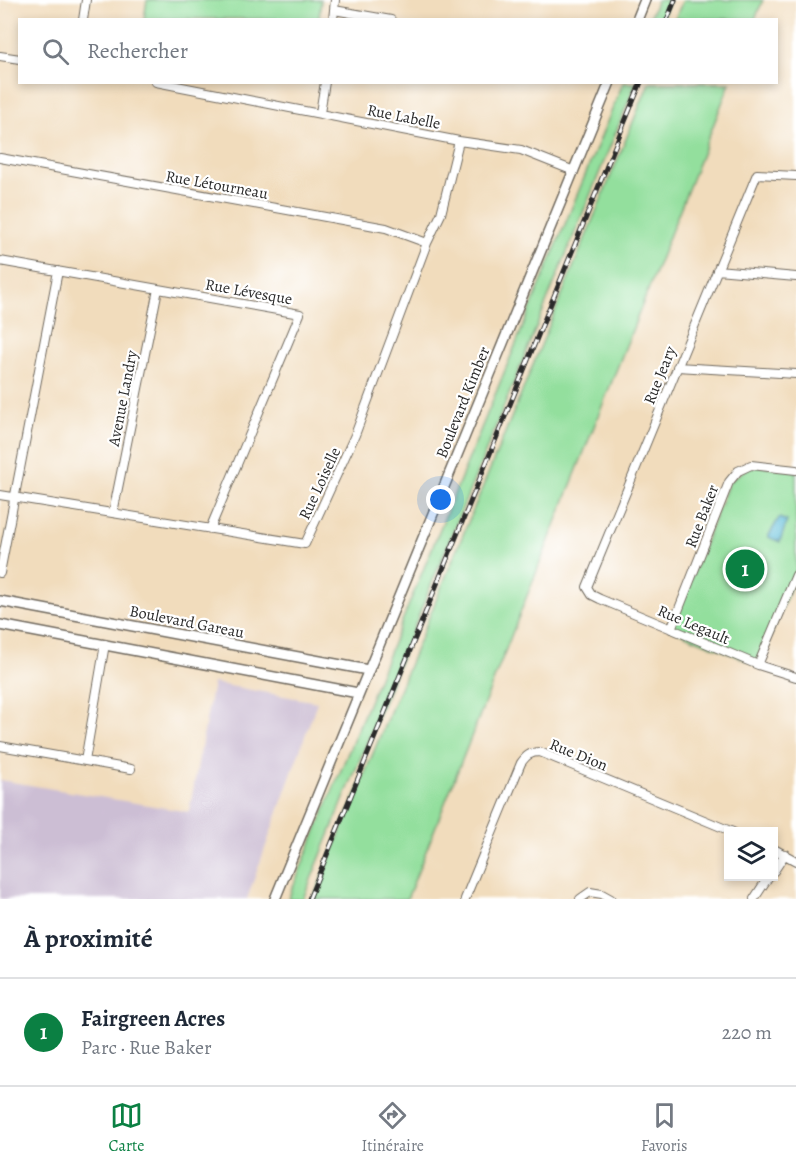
<!DOCTYPE html>
<html lang="fr">
<head>
<meta charset="utf-8">
<style>
	body { margin:0; font-family:Alegreya,serif; background:#f6f6f7; color:#1f2937 }
	.controls { position:absolute; right:18px; bottom:18px; display:grid; overflow:hidden; border-radius:0px; box-shadow:0 3px 9px #0003 }
	.controls button { width:54px; height:54px; display:grid; place-items:center; padding:0; border:0; border-bottom:2px solid #e0e1e3; background:#fff; color:#1f2937; font:30px sans-serif }
	.you { position:absolute; left:441px; top:500px; width:21px; height:21px; margin:-15px; border:4px solid #fff; border-radius:50%; background:#1a73e8; box-shadow:0 0 0 9px #1a73e833 }
	.badge { display:grid; place-items:center; width:39px; height:39px; border-radius:50%; background:#0b8043; color:#fff; font-size:20px; font-weight:700 }
	.pin { position:absolute; translate:-50% -50%; border:3px solid #fff; box-shadow:0 2px 6px #0006 }
	.list { margin:0; padding:0; list-style:none }
	h2 { display:flex; justify-content:space-between; align-items:center; height:78px; margin:0; padding:0 24px; font-size:26px }
	h2 small { font-size:20px; font-weight:400; color:#747a83 }
	.list li { display:grid; grid-template-columns:39px 1fr auto; gap:18px; align-items:center; box-sizing:border-box; height:108px; padding:0 24px; border-top:2px solid #e0e1e3 }
	.list b { display:block; font-size:22px; white-space:nowrap }
	.list p { margin:0; font-size:20px; white-space:nowrap; color:#747a83 }
	.list em { font-size:20px; font-style:normal; color:#747a83 }
	.icon { flex:none; width:33px; height:33px; fill:none; stroke:currentColor; stroke-width:2; stroke-linecap:round; stroke-linejoin:round }
	.map { position:relative; flex:none; width:796px; height:899px; overflow:hidden }
	.search { position:absolute; background:#fff; box-shadow:0 3px 9px #0003; left:18px; right:18px; top:18px; height:66px; display:flex; align-items:center; gap:15px; box-sizing:border-box; padding:0 21px; border-radius:0px; color:#747a83; font-size:22px }
	.sheet { height:186px; background:#fff }
	nav { display:flex; justify-content:space-around; align-items:center; box-sizing:border-box; height:84px; border-top:2px solid #e0e1e3; background:#fff; font-size:16px; color:#747a83 }
	nav a { display:grid; justify-items:center; gap:3px }
	nav .on { color:#0b8043 }
	.map>svg:first-child { display:block }
	.industrial { fill:#ccbed4 }
	.green { fill:#93df9d; stroke:#5f8564; stroke-width:1.5 }
	.water { fill:#5abcd8; stroke:#427482; stroke-width:1.5 }
	.lines { fill:none; stroke-linecap:round; stroke-linejoin:round }
	.minor-casing { stroke:#70695e; stroke-width:10 }
	.tertiary-casing { stroke:#70695e; stroke-width:12 }
	.minor { stroke:#fff; stroke-width:8 }
	.tertiary { stroke:#fff; stroke-width:9 }
	.rail-casing { stroke:#2b2b2b; stroke-width:5 }
	.rail { stroke:#fff; stroke-width:3; stroke-dasharray:9; stroke-linecap:butt }
	.labels { text-anchor:middle; stroke-width:4.5; stroke-linejoin:round; paint-order:stroke }
	.street-label { font-size:16px; fill:#2b2b2b; stroke:#fff }
</style>
</head>
<body>
<div class="map">
<svg width="796" height="899" viewBox="0 0 796 899">
	<rect width="100%" height="100%" fill="#fff"/>
	<filter id="ink" filterUnits="userSpaceOnUse"><feTurbulence type="fractalNoise" baseFrequency=".0167" numOctaves="2"/><feDisplacementMap in="SourceGraphic" scale="12" xChannelSelector="R" yChannelSelector="G"/><feConvolveMatrix kernelMatrix="1 2 1 2 8 2 1 2 1" color-interpolation-filters="sRGB"/></filter>
	<filter id="wash" filterUnits="userSpaceOnUse"><feTurbulence type="fractalNoise" baseFrequency=".008" numOctaves="4" result="noise"/><feDisplacementMap in="SourceGraphic" scale="24" xChannelSelector="R" yChannelSelector="G"/><feGaussianBlur stdDeviation="1.35" result="paint"/><feColorMatrix in="noise" values="0 0 0 0 0 0 0 0 0 0 0 0 0 0 0 0 0 1.4 0 .05"/><feComposite in="paint" operator="in"/></filter>
	<g filter="url(#wash)">
		<rect width="100%" height="100%" fill="#f1dcbc"/>
		<path class="industrial" d="M 213,683 L 317,702 L 247,899 L 0,899 L 0,780 L 189,812 Z"/>
		<path class="green" d="M 147,0 L 321,0 L 319,19 L 144,19 Z
			M 657,0 L 670,0 L 662,19 L 649,19 Z
			M 683,0 L 763,0 L 755,19 L 675,19 Z
			M 623,83 L 636,83 L 303,899 L 288,899 Z
			M 649,83 L 730,83 L 407,899 L 313,899 Z
			M 751,465 L 796,470 L 796,575 L 758,665 L 671,629 L 729,482 Z"/>
		<path class="water" d="M 779,518 L 787,521 L 780,542 L 768,537 Z"/>
	</g>
	<g filter="url(#ink)">
		<g class="lines">
			<g class="minor-casing">
				<path id="minor" d="M 334,10 L 391,20
					M 83,20 L 86,0
					M 333,20 L 335,0
					M 0,56 L 20,59
					M 156,82 L 459,141 L 521,150 L 574,171
					M 320,113 L 325,82
					M 0,158 L 386,228 L 427,243
					M 796,176 L 757,174 L 587,587 L 592,595 L 600,599 L 758,665 L 796,677
					M 0,261 L 300,314 L 210,529
					M 717,270 L 796,277
					M 677,367 L 796,374
					M 0,495 L 305,544 L 355,435 L 427,243 L 441,214 L 459,141
					M 113,513 L 158,289
					M 0,573 L 58,271
					M 671,629 L 729,482 L 738,471 L 751,465 L 796,470
					M 758,665 L 796,575
					M 0,746 L 131,769
					M 85,761 L 105,644
					M 774,849 L 796,861
					M 774,871 L 785,854
					M 465,899 L 521,763 C 526,756 530,752 540,752 L 733,832
					M 580,899 L 590,892 L 602,894 L 611,899
					M 754,899 L 769,876"/>
			</g>
			<g class="tertiary-casing">
				<path id="tertiary" d="M 637,20 L 645,0
					M 0,601 L 368,670
					M 0,625 L 358,693
					M 275,899 L 610,82"/>
			</g>
			<use href="#minor" class="minor"/>
			<use href="#tertiary" class="tertiary"/>
			<g class="rail-casing">
				<path id="rail" d="M 667,20 L 675,0
					M 309,899 L 641,82"/>
			</g>
			<use href="#rail" class="rail"/>
		</g>
	</g>
	<g class="labels">
		<g class="street-label">
			<text transform="translate(404 116) rotate(11)" y="6">Rue Labelle</text>
			<text transform="translate(217 184) rotate(10)" y="6">Rue Létourneau</text>
			<text transform="translate(249 291) rotate(10)" y="6">Rue Lévesque</text>
			<text transform="translate(659 375) rotate(-68)" y="6">Rue Jeary</text>
			<text transform="translate(122 398) rotate(-79)" y="6">Avenue Landry</text>
			<text transform="translate(462 402) rotate(-68)" y="6">Boulevard Kimber</text>
			<text transform="translate(319 483) rotate(-65)" y="6">Rue Loiselle</text>
			<text transform="translate(701 516) rotate(-69)" y="6">Rue Baker</text>
			<text transform="translate(187 621) rotate(11)" y="6">Boulevard Gareau</text>
			<text transform="translate(694 624) rotate(23)" y="6">Rue Legault</text>
			<text transform="translate(579 754) rotate(22)" y="6">Rue Dion</text>
		</g>
	</g>
</svg>
<div class="controls">
<button><svg class="icon" aria-label="layers" viewBox="0 0 24 24"><path d="M12 4l9 5-9 5-9-5zM3 14l9 5 9-5"/></svg></button>
</div>
<div class="you"></div>
<div class="pin badge" style="left:745px;top:569px">1</div>
<div class="search"><svg class="icon" aria-label="search" viewBox="0 0 24 24"><circle cx="10" cy="10" r="6"/><path d="M15 15l6 6"/></svg>Rechercher</div>
</div>
<section class="sheet">
<h2>À proximité<small></small></h2>
<ul class="list">
<li><span class="badge">1</span><div><b>Fairgreen Acres</b><p>Parc · Rue Baker</p></div><em>220 m</em></li>
</ul>
</section>
<nav>
<a class="on"><svg class="icon" aria-label="map" viewBox="0 0 24 24"><path d="M3 6l6-2 6 2 6-2v14l-6 2-6-2-6 2zM9 4v14M15 6v14"/></svg>Carte</a>
<a><svg class="icon" aria-label="directions" viewBox="0 0 24 24"><path d="M12 3l9 9-9 9-9-9zM9 14v-3h6M13 9l2 2-2 2"/></svg>Itinéraire</a>
<a><svg class="icon" aria-label="saved" viewBox="0 0 24 24"><path d="M7 4h10v16l-5-4-5 4z"/></svg>Favoris</a>
</nav>
</body>
</html>
